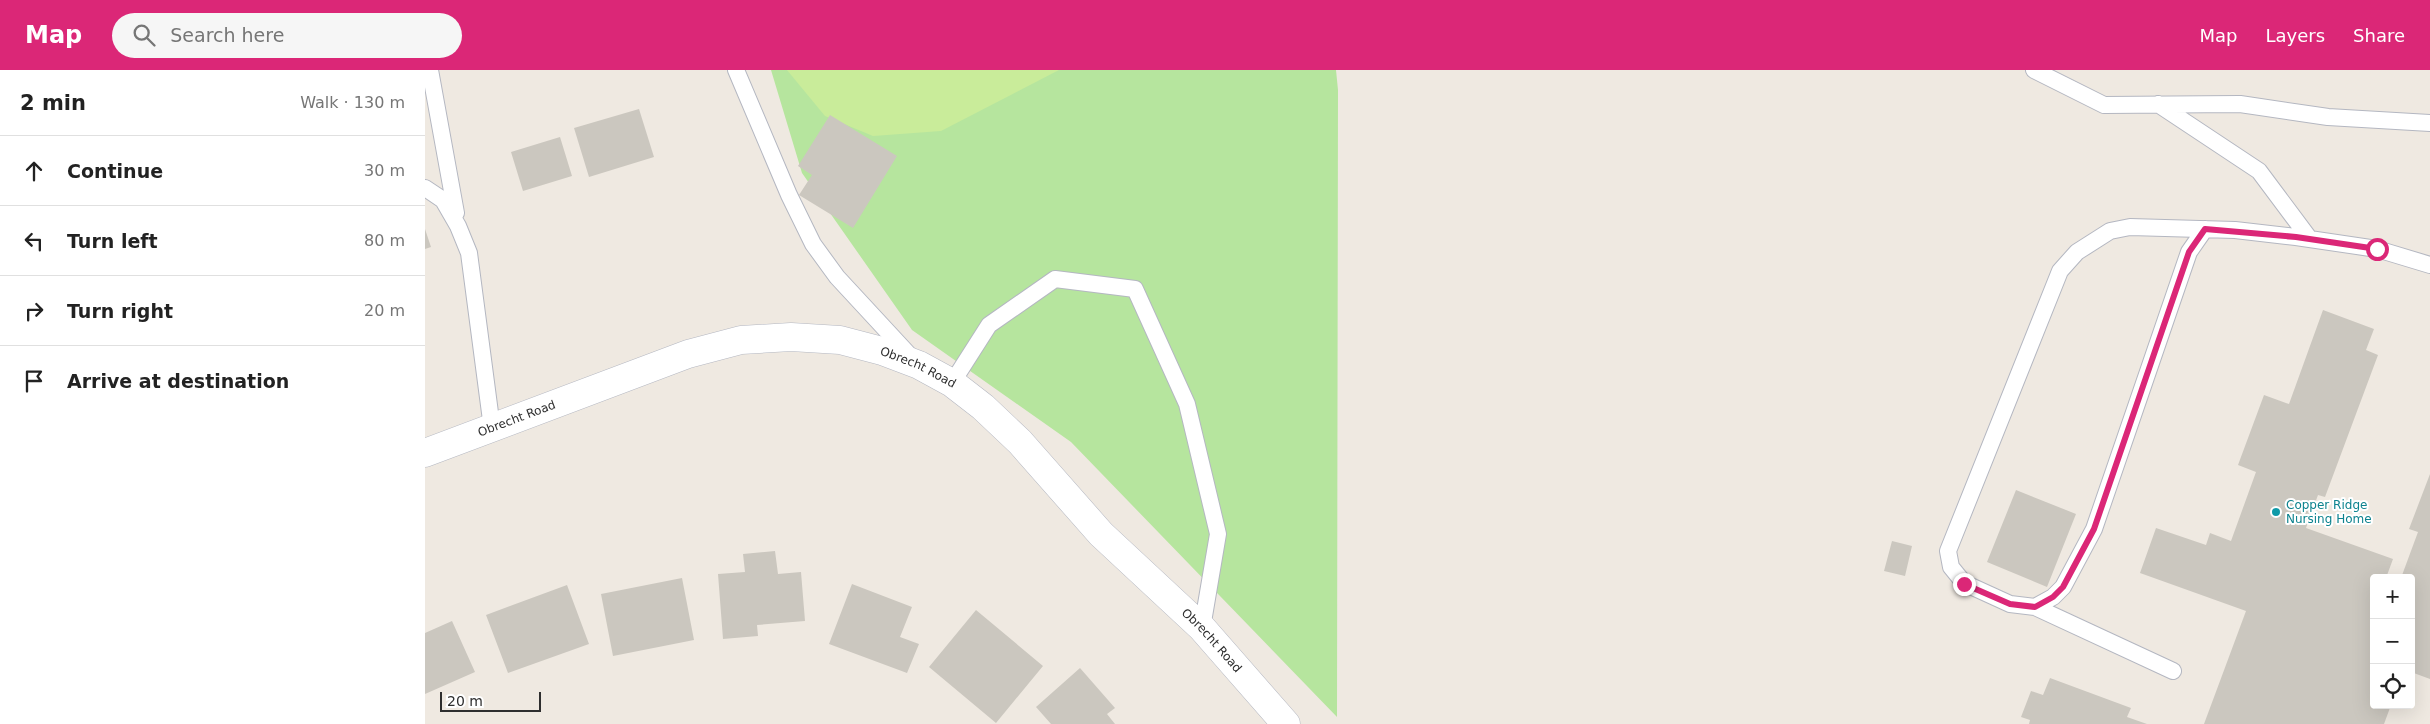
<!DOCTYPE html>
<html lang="en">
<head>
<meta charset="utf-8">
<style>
	body { margin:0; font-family:"DejaVu Sans",sans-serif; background:#f6f6f6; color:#222 }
	.controls { position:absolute; right:15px; bottom:15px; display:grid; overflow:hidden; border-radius:5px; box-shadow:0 5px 20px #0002 }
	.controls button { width:45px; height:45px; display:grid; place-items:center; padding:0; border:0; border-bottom:1px solid #e0e0e0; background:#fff; color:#222; font:25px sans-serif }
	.scale { position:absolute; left:15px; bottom:12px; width:101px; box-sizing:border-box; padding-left:5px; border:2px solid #2e2e2e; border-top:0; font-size:14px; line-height:18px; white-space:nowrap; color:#2e2e2e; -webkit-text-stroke:4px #fff; paint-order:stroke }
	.stop { position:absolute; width:15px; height:15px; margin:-11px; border:4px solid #db2777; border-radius:50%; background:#fff }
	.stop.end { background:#db2777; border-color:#fff; box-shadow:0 1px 5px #0008 }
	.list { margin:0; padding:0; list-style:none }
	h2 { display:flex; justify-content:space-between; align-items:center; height:65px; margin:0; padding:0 20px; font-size:21px }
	h2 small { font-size:16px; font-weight:400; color:#767676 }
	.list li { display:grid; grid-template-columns:32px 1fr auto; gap:15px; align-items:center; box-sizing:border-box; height:70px; padding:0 20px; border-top:1px solid #e0e0e0 }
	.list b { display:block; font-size:19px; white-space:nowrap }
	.list em { font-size:16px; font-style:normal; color:#767676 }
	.icon { flex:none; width:28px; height:28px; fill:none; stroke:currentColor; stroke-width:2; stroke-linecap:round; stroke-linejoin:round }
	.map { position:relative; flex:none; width:2005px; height:654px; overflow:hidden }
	header { display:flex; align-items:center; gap:30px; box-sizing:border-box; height:70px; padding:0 25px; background:#db2777; color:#fff }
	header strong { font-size:24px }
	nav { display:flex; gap:28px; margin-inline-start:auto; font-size:18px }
	.search { width:350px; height:45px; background:#f6f6f6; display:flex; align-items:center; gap:12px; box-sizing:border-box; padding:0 18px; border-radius:28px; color:#767676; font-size:19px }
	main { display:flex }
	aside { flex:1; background:#fff }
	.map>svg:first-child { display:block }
	.green { fill:#b6e59e }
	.pitch { fill:#c9ec9a }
	.building { fill:#cbc7bf }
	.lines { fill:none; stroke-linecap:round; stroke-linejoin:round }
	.service-casing { stroke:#b4b7c1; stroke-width:18 }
	.tertiary-casing { stroke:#b4b7c1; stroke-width:29 }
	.service { stroke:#fff; stroke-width:16 }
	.tertiary { stroke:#fff; stroke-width:28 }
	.route { stroke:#db2777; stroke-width:6 }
	.culture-dot { fill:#0f9aa8; stroke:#fff; stroke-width:2 }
	.labels { text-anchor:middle; stroke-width:4; stroke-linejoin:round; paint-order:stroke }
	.street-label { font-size:12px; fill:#2e2e2e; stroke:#fff }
	.culture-label { font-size:12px; fill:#0d838f; stroke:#fff; text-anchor:start }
</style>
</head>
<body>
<header>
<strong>Map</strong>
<div class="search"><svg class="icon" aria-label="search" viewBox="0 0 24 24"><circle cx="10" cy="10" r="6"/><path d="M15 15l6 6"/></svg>Search here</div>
<nav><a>Map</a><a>Layers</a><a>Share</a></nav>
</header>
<main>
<aside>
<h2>2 min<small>Walk · 130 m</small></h2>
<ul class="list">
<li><svg class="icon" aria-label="ahead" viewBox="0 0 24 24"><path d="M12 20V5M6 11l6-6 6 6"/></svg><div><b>Continue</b></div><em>30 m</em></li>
<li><svg class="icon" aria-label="left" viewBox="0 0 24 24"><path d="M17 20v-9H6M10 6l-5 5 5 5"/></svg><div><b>Turn left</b></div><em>80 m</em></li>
<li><svg class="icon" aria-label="right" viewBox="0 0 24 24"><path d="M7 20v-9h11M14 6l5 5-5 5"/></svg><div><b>Turn right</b></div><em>20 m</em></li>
<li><svg class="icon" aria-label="arrive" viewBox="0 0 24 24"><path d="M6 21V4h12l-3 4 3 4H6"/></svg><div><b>Arrive at destination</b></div></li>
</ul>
</aside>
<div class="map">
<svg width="2005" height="654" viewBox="0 0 2005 654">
	<rect width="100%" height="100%" fill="#efe9e1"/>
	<path class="green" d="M 346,0 L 911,0 L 913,20 L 912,647 L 646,372 L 487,260 L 377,103 Z"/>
	<path class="pitch" d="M 362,0 L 634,0 L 516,61 L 448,66 L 400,46 Z"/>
	<path class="building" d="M 214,39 L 229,87 L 164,107 L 149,58 Z
		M 405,45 L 472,86 L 428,158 L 374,125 L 387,105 L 373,96 Z
		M 135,67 L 147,106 L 98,121 L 86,82 Z
		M 0,159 L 6,177 L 0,179 Z
		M 1898,240 L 1949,259 L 1941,280 L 1953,285 L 1900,427 L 1893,425 L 1881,458 L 1968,489 L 1961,508 L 1949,508 L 1949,635 L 1966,635 L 1959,654 L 1779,654 L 1821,541 L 1715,503 L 1731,458 L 1781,475 L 1785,463 L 1806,471 L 1831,402 L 1813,395 L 1839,325 L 1864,334 Z
		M 2005,404 L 2005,609 L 1986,602 L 1986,508 L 1976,508 L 1993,462 L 1984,459 Z
		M 1591,420 L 1651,444 L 1622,517 L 1562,492 Z
		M 1467,471 L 1487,476 L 1480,506 L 1459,501 Z
		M 350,481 L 353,504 L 376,502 L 380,551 L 332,555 L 333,566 L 298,569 L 293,504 L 320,502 L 318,484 Z
		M 257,508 L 269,570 L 188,586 L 176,524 Z
		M 427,514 L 487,537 L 475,567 L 494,574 L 482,603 L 404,574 Z
		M 142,515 L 164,574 L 83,603 L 61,545 Z
		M 551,540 L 618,596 L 571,653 L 504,597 Z
		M 27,551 L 50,602 L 0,624 L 0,563 Z
		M 655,598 L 690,638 L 682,644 L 690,654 L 626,654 L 611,637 Z
		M 1625,608 L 1706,638 L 1702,647 L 1722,654 L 1604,654 L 1605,650 L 1596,647 L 1606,621 L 1618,625 Z"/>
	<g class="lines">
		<g class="service-casing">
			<path id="service" d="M 5,0 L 31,143
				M 311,0 L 364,125 L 388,174 L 412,207 L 487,288
				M 1609,0 L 1679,35 L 1815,34 L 1903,47 L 2005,53
				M 1733,34 L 1834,101 L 1884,168
				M 0,118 L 18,130 L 33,156 L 44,183 L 67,358
				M 527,313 L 564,255 L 630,209 L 710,219 L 762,334 L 793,464 L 777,558
				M 1610,537 L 1628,527 L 1638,517 L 1669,459 L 1764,182 L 1780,159
				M 1748,601 L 1610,537 L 1585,534 L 1539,513 L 1526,497 L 1523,481 L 1635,201 L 1652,182 L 1685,161 L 1705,157 L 1810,160 L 1871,167 L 1952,179 L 2005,195"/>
		</g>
		<g class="tertiary-casing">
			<g id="tertiary">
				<path id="s1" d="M 0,383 L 263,284 L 316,270 L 366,267 L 415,270 L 457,281 L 494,295 L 527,313 L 558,337 L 595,372 L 676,464 L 777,558 L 861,654"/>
			</g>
		</g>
		<use href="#service" class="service"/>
		<use href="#tertiary" class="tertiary"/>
	</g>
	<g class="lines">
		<path class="route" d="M 1539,514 L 1585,534 L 1610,537 L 1628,527 L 1638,517 L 1669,459 L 1764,182 L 1780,159 L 1871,167 L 1952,179"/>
	</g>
	<circle class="culture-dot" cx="1851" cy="442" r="5"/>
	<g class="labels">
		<g class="street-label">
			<text dy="4" stroke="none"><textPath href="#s1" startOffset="518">Obrecht Road</textPath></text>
			<text dy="4" stroke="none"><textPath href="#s1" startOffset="98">Obrecht Road</textPath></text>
			<text dy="4" stroke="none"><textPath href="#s1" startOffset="922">Obrecht Road</textPath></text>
		</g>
		<g class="culture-label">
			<text x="1861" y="439">Copper Ridge<tspan x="1861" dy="14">Nursing Home</tspan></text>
		</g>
	</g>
</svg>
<div class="controls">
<button>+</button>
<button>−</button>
<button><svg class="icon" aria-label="locate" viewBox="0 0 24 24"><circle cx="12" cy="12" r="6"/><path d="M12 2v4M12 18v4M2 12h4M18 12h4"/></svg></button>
</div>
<div class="scale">20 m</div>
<div class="stop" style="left:1952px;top:179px"></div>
<div class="stop end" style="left:1539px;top:514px"></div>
</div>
</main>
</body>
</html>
